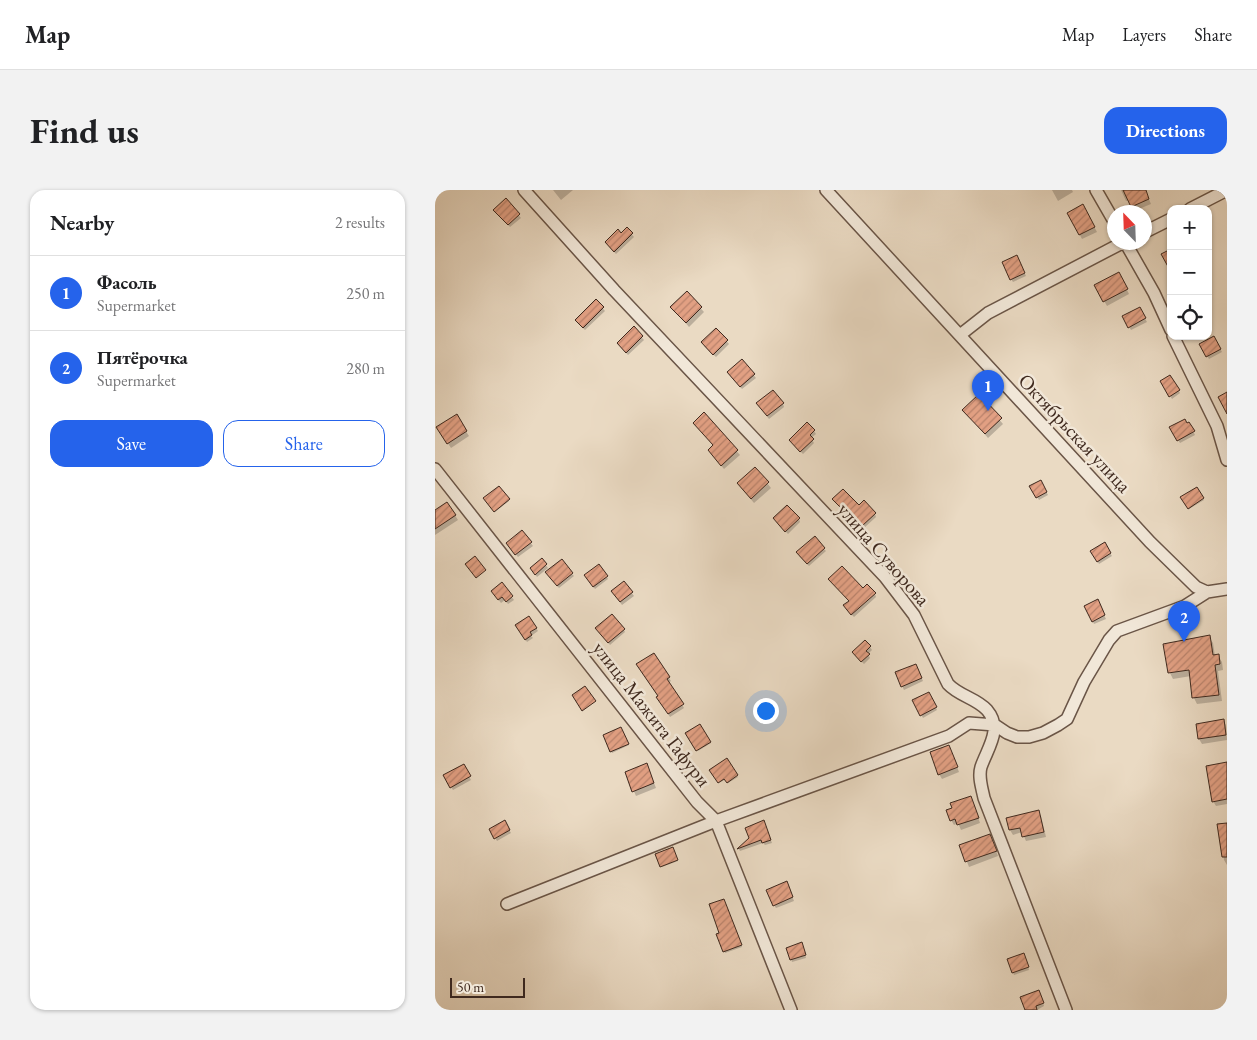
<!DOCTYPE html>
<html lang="en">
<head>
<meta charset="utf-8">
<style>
	body { margin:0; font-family:"EB Garamond",serif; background:#f2f2f2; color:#202124 }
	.controls { position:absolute; right:15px; top:15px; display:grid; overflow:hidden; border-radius:10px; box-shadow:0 1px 4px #0004 }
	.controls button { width:45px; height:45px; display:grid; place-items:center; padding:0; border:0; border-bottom:1px solid #e0e0e0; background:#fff; color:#202124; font:25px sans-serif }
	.compass { position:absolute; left:672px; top:15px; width:45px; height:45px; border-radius:50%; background:#fff; box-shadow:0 1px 4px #0004; rotate:337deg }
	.scale { position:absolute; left:15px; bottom:12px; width:75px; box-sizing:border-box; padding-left:5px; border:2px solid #3f291e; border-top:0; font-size:14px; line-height:18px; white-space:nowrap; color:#3f291e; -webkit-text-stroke:4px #f1e7d8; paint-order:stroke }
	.you { position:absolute; left:330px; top:520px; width:18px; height:18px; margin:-12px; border:4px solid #fff; border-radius:50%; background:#1a73e8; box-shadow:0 0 0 8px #1a73e833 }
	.badge { display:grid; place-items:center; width:32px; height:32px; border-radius:50%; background:#2563eb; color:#fff; font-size:16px; font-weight:700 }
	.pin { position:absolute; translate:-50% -41px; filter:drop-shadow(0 1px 2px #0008) }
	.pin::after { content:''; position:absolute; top:26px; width:18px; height:15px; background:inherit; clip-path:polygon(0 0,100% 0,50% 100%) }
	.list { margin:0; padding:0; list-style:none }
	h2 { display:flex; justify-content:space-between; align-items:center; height:65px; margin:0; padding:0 20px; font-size:21px }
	h2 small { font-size:16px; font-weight:400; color:#757577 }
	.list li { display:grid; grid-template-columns:32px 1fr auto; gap:15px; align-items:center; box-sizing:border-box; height:75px; padding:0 20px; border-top:1px solid #e0e0e0 }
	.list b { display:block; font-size:19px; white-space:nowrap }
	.list p { margin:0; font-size:16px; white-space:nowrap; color:#757577 }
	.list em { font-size:16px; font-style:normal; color:#757577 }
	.actions { display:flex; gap:10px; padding:15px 20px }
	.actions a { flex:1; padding:11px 0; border:1px solid #2563eb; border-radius:15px; text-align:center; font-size:18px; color:#2563eb }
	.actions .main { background:#2563eb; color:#fff }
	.icon { flex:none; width:28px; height:28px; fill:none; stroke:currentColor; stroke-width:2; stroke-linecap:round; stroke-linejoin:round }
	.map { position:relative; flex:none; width:792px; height:820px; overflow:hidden; border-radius:15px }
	header { display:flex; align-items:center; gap:30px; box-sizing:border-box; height:70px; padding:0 25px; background:#fff; border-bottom:1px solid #e0e0e0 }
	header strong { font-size:24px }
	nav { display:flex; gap:28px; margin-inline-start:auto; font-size:18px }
	.intro { display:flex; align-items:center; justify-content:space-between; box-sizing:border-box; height:120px; padding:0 30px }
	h1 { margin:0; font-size:35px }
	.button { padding:12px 22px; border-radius:15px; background:#2563eb; color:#fff; font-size:18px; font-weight:700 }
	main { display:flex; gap:30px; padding:0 30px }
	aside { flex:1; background:#fff; border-radius:15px; box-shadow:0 1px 4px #0004 }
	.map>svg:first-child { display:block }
	.shadow { fill:#0003 }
	.building { fill:url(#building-hatch); stroke:#3f291e }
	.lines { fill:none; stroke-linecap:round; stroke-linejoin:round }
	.minor-casing { stroke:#6a5547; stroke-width:14 }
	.minor { stroke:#f1e7d8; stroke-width:11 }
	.labels { text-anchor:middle; stroke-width:5; stroke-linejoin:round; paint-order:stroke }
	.street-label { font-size:20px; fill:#3f291e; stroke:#f1e7d8 }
</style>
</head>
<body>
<header>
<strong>Map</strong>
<nav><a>Map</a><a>Layers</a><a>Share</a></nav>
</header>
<div class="intro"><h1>Find us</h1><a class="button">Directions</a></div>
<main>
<aside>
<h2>Nearby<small>2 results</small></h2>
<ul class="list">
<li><span class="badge">1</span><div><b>Фасоль</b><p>Supermarket</p></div><em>250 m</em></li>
<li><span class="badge">2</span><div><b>Пятёрочка</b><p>Supermarket</p></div><em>280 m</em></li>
</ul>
<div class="actions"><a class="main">Save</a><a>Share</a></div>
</aside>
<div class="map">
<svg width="792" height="820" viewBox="0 0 792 820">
	<defs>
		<pattern id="building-hatch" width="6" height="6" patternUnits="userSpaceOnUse" patternTransform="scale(1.25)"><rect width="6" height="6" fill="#e2a083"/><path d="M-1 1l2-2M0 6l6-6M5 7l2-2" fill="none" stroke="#b9826b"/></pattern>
	</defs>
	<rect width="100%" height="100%" fill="#eadac3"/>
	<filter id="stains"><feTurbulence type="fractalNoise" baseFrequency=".004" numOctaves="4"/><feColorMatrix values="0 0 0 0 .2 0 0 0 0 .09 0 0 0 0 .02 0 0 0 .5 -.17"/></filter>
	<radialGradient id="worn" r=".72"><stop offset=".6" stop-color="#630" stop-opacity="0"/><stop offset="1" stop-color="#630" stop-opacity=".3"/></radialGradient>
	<path class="shadow" d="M 118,0 L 138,0 L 126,10 Z
		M 617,0 L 637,0 L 638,2 L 623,11 Z
		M 686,0 L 710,0 L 716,14 L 699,21 L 694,10 L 691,11 Z
		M 71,10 L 86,28 L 75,37 L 62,23 Z
		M 648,16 L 662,42 L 647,49 L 633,23 Z
		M 192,39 L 199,47 L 181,64 L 171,53 L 186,44 Z
		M 582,67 L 591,86 L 578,92 L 576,89 Z
		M 684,84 L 694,104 L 672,116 L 661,96 Z
		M 252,103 L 269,122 L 254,137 L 237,117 Z
		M 161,111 L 170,121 L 150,140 L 143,133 Z
		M 704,118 L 712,132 L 696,140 L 689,127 Z
		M 199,138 L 209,150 L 193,165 L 185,156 Z
		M 281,139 L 294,154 L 281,167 L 269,156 Z
		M 779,147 L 787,162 L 774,169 L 766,154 Z
		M 307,171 L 321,188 L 307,199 L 295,185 Z
		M 735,187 L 745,203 L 737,209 L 727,192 Z
		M 544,206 L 568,234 L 553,248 L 529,220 Z
		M 348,214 L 349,217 L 334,229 L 324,216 Z
		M 269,224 L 305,265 L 289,279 L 274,261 L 279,256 L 259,233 Z
		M 21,226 L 34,246 L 16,258 L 3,238 Z
		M 754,233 L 760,245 L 745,253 L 736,238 Z
		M 379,241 L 381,244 L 376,248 L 379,253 L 368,264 L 357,253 Z
		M 320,278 L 336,298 L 319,313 L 303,294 Z
		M 605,291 L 613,305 L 604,310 L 596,296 Z
		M 64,297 L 74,311 L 60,322 L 50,308 Z
		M 762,298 L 769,310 L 754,319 L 747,308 Z
		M 399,310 L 424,316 L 440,324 L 441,327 L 429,338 L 410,317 L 407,319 Z
		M 12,313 L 23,330 L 0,345 L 0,321 Z
		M 364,329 L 365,332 L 353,344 L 341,331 Z
		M 87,342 L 98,356 L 83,367 L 74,356 Z
		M 669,354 L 677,366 L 664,374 L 657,361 Z
		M 389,359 L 391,361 L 374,376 L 364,366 Z
		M 107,370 L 113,378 L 102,387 L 98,381 Z
		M 137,384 L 139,386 L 124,398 L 113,385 Z
		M 172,387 L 173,389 L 160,399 L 152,388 Z
		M 395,390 L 428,399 L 440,404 L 441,407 L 419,427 L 411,419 L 415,411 Z
		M 189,393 L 199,406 L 187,415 L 179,404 Z
		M 67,394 L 79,410 L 73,414 L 70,410 L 66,413 L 59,404 Z
		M 662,411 L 671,429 L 659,434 L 651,416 Z
		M 94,427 L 103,441 L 96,446 L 98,448 L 92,452 L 82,436 Z
		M 189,440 L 190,442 L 175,455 L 164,441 Z
		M 774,447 L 778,453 L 780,466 L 783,466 L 787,472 L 788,480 L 783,481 L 787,511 L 762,514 L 759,508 L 756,486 L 738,489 L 735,483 Z
		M 435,457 L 437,460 L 433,464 L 435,468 L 429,474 L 420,465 Z
		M 218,465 L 234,488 L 236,491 L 233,493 L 249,518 L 235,527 L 223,507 L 224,506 Z
		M 482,478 L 488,491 L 469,500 L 461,483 Z
		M 494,504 L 502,520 L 488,528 L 479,511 Z
		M 788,531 L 791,535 L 792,550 L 767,554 L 764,549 L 762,535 Z
		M 265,535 L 276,553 L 263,561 L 252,543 Z
		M 186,538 L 194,555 L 177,563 L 169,546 Z
		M 516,561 L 524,582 L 507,589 L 504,584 Z
		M 291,570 L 303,587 L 293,593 L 291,589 L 284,593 L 276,581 Z
		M 792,574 L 792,614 L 781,616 L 778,611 Z
		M 28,575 L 36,590 L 18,600 L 9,586 Z
		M 214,580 L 221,598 L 201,606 L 191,583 Z
		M 538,612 L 545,633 L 526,640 L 523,633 L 519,635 L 516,630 Z
		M 603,622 L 606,626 L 611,647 L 591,651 L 587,642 L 578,645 L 575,640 Z
		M 69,632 L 76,643 L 62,651 L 55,639 Z
		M 792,634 L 792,675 L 789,670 L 784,635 Z
		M 330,635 L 337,653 L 330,655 L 328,653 L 305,661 L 304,659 Z
		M 557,651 L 563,666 L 534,677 L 526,656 Z
		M 237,658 L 243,671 L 227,677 L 221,665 Z
		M 353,696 L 359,711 L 341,718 L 339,715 Z
		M 290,712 L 307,757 L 290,763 L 286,743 Z
		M 368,757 L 371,768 L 357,772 L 356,769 Z
		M 590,767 L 594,780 L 579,785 L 578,783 Z
		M 605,804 L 609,816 L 602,820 L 591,820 Z"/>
	<path class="building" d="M 688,0 L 711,0 L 714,9 L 696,17 Z
		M 71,8 L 85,24 L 73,35 L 58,20 Z
		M 648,14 L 660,37 L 644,45 L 632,23 Z
		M 192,37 L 198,43 L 179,62 L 170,52 L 183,39 L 186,43 Z
		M 736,59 L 736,82 L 726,64 Z
		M 582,65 L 590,83 L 575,90 L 567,72 Z
		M 684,82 L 693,99 L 668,112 L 659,95 Z
		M 252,101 L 267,117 L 251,133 L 235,117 Z
		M 161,109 L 169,117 L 148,138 L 140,130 Z
		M 705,117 L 711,128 L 693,138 L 687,126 Z
		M 199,136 L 208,146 L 191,163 L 182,153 Z
		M 281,138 L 293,150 L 278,165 L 266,152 Z
		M 779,146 L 786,159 L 771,167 L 764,154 Z
		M 307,169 L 320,184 L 305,197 L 292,182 Z
		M 735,185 L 745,200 L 734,207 L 725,191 Z
		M 338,200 L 349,213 L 332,226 L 321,213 Z
		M 792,202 L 792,224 L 783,207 Z
		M 544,204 L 567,228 L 550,244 L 527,220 Z
		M 269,222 L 303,260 L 286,276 L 273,260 L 278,255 L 258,233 Z
		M 22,224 L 32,241 L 12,254 L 1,237 Z
		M 750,229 L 752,233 L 754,232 L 760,241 L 742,251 L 734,237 Z
		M 372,232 L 380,240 L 375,245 L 379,249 L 365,262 L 354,250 Z
		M 320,277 L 334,292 L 316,309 L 302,293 Z
		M 606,290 L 612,302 L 601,308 L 594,296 Z
		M 64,296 L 75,309 L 59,322 L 48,308 Z
		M 762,297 L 769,308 L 753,319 L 745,307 Z
		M 408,299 L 424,315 L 429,310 L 441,323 L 427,336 L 407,315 L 405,317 L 397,309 Z
		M 12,312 L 21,325 L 0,339 L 0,320 Z
		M 352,315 L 365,328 L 350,342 L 338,328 Z
		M 87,340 L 97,352 L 80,365 L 71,353 Z
		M 380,346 L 390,358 L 372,374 L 361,362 Z
		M 670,352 L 676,363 L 662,372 L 655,361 Z
		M 40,366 L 51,380 L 41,388 L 30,374 Z
		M 107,368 L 112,374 L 100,385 L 95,378 Z
		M 127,369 L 138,383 L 122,396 L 110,382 Z
		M 164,374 L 173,386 L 158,397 L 149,385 Z
		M 407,376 L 428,398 L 432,394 L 441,403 L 416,425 L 408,415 L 414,411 L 393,389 Z
		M 189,391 L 198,402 L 185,412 L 176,401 Z
		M 67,392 L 78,406 L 71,412 L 67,407 L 63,410 L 56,401 Z
		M 663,409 L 670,425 L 657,432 L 649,416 Z
		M 177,424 L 190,439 L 173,453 L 160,438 Z
		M 94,426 L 102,438 L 95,442 L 97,445 L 90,450 L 80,435 Z
		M 775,445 L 778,465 L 784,464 L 785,474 L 780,475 L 784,505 L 757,508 L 754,480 L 733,483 L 728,454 Z
		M 430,450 L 436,456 L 431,461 L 435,464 L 426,472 L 417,462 Z
		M 219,463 L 235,487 L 232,489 L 249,514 L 233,524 L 221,507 L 223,506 L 201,474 Z
		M 481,474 L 487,488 L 466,497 L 460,482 Z
		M 150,496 L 161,511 L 147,521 L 137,505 Z
		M 494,502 L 502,517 L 485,526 L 477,510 Z
		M 789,529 L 791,545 L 763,549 L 761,534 Z
		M 265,534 L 276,552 L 261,561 L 250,543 Z
		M 186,537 L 194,554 L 175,562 L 168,545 Z
		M 514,555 L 523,577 L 503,585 L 495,562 Z
		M 292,568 L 303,585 L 292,593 L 289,589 L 283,593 L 274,580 Z
		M 792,572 L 792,609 L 777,612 L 771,576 Z
		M 212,573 L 219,593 L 197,602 L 190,582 Z
		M 29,574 L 36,586 L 15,598 L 8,585 Z
		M 536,606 L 544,628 L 522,635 L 520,629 L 515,631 L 511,620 L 517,618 L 515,613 Z
		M 604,620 L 609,642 L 587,647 L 585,638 L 574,640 L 571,628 Z
		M 70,630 L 75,640 L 59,649 L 54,639 Z
		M 329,630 L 336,650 L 327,653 L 326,650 L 302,659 L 314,648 L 310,638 Z
		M 792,633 L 792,667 L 787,667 L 782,634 Z
		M 555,644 L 562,661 L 530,672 L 524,655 Z
		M 238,657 L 243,670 L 225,677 L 220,664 Z
		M 352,691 L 358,707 L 338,716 L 331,700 Z
		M 289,709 L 307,755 L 288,762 L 281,744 L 284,743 L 274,714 Z
		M 367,752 L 371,765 L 355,770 L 351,758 Z
		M 589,763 L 594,777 L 577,783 L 572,769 Z
		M 604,800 L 609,813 L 601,816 L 602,820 L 590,820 L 585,807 Z"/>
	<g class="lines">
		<g class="minor-casing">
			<path id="minor" d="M 89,0 L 179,100 L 450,387 L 479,425 L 513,494 C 524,506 541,508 552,520 C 568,539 553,557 546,577 C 543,587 547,598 549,608 L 631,820
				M 391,0 L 715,352 L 761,397 L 772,402 L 792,399
				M 661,0 L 680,33
				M 755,19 L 792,0
				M 710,42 L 736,29
				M 690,52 L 719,103 L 736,140
				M 525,145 L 553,123 L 689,52
				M 738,146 L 782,236 L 792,270
				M 0,279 L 262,612 L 281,631 L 356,820
				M 72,714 L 281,631 L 514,546 L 534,533 L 560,535 L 572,543 L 582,547 L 594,547 L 608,543 L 623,535 L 632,529 L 649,492 L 674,450 L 682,441 L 750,416 L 772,402"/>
		</g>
		<use href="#minor" class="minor"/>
	</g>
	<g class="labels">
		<g class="street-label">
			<text transform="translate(640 243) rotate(47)" y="7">Октябрьская улица</text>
			<text transform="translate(449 364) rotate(49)" y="7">улица Суворова</text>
			<text transform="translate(217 524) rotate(52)" y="7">улица Мажита Гафури</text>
		</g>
	</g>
	<rect width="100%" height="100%" filter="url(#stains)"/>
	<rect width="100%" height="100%" fill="url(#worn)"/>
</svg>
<div class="controls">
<button>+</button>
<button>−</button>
<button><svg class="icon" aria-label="locate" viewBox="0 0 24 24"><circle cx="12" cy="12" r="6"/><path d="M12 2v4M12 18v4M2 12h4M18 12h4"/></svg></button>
</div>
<svg class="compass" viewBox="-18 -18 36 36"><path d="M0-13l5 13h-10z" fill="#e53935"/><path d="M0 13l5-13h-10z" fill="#757577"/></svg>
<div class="scale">50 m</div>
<div class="you"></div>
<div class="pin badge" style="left:553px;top:221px">1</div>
<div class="pin badge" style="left:749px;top:452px">2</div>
</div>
</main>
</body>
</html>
